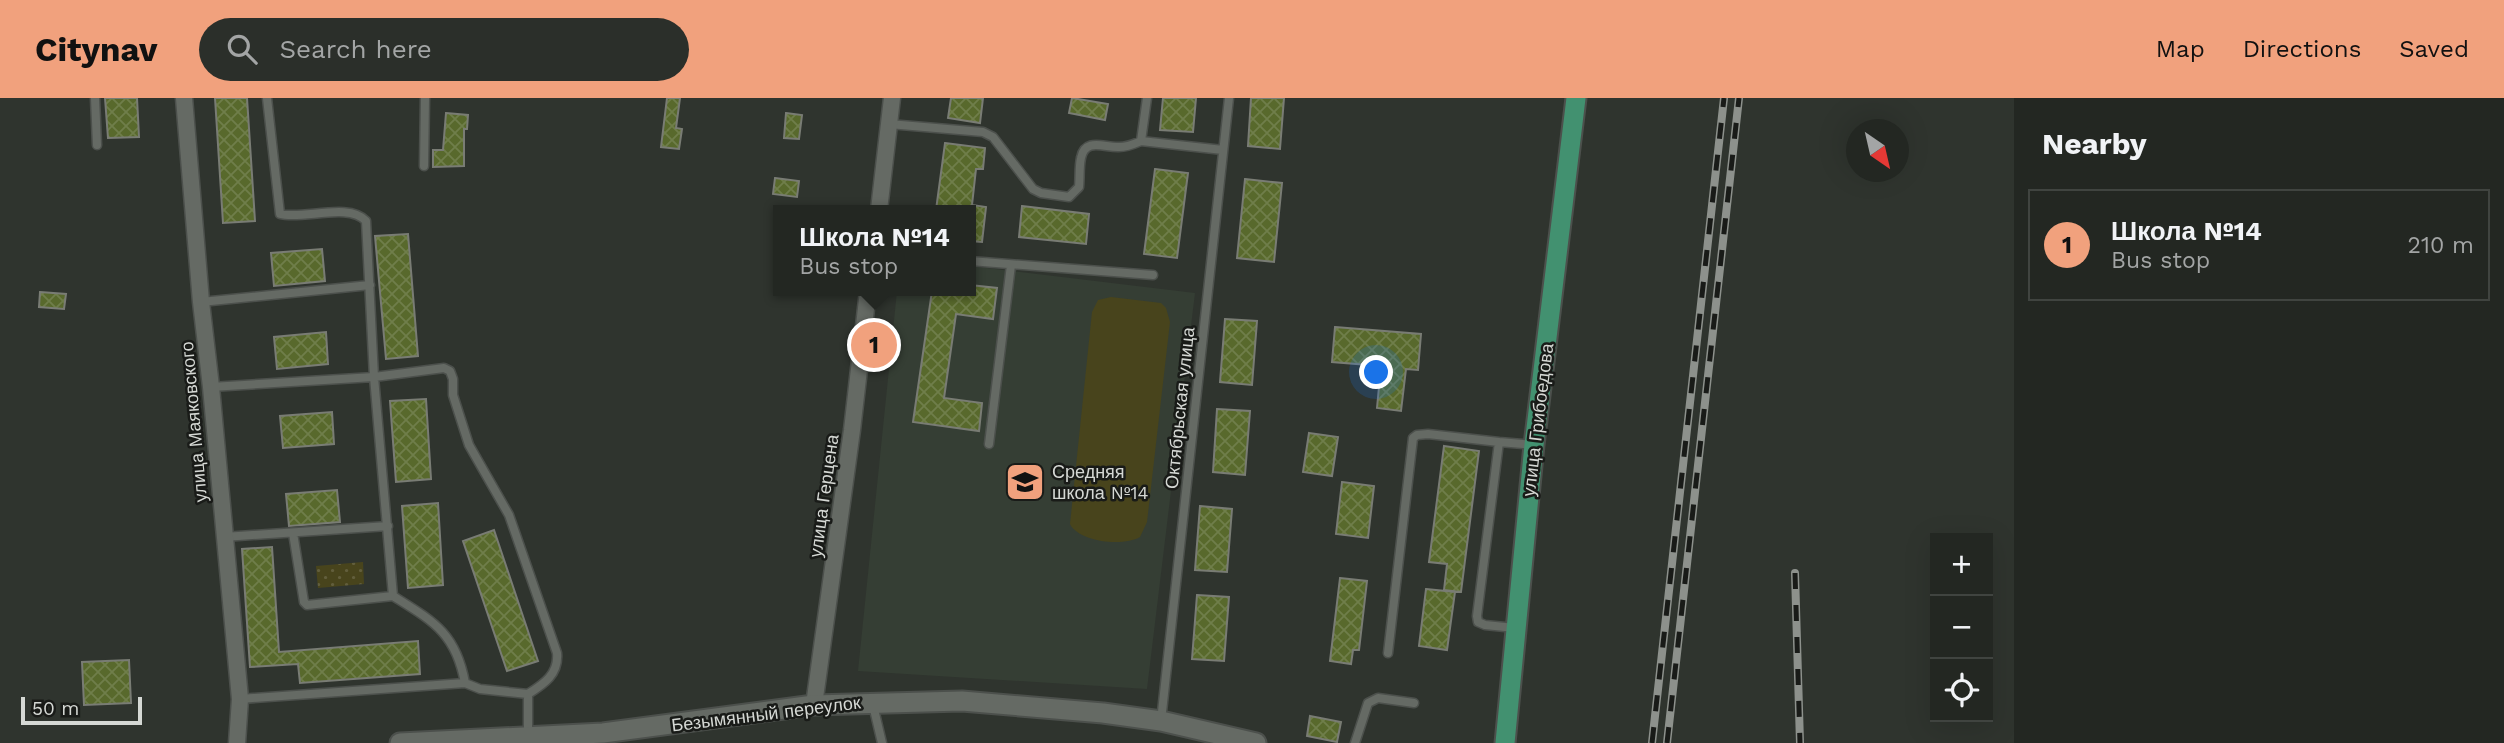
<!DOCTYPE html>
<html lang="en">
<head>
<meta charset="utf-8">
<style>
	body { margin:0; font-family:"Work Sans",sans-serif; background:#2b2f2a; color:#f1f3f6 }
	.controls { position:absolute; right:21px; bottom:21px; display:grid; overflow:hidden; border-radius:0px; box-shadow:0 7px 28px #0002 }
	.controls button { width:63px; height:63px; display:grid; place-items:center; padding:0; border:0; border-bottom:2px solid #404440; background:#232722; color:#f1f3f6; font:35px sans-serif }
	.compass { position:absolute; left:1846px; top:21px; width:63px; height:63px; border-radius:50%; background:#232722; box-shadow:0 7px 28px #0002; rotate:146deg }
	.scale { position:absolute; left:21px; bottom:18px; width:121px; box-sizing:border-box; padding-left:7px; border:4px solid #d5d8d4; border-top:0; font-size:19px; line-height:24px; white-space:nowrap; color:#d5d8d4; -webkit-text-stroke:5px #191b18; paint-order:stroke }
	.you { position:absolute; left:1377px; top:275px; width:24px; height:24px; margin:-18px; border:5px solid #fff; border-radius:50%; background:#1a73e8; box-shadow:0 0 0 10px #1a73e833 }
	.badge { display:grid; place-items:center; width:46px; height:46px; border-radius:50%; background:#f1a17d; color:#111; font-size:23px; font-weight:700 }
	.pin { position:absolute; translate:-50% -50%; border:4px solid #fff; box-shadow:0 2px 7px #0006 }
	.popup { position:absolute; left:773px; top:107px; width:203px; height:91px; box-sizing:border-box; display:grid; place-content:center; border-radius:0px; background:#232722; filter:drop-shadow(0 2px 5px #0005); font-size:23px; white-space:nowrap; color:#a3a5a5 }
	.popup b { font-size:26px; color:#f1f3f6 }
	.popup::after { content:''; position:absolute; left:50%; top:100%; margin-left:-14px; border:14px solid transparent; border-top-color:#232722 }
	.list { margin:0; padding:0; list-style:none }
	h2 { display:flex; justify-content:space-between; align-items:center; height:91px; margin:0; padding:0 28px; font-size:30px }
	h2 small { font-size:23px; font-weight:400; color:#a3a5a5 }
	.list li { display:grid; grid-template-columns:46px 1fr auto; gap:21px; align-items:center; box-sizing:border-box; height:112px; margin:0 14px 14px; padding:0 14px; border:2px solid #404440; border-radius:0px }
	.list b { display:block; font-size:26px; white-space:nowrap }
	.list p { margin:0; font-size:23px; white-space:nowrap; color:#a3a5a5 }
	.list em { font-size:23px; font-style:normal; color:#a3a5a5 }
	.icon { flex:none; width:38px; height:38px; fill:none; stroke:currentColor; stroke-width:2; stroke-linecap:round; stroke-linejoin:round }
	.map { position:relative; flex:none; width:2014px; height:645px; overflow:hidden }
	header { display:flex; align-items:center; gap:42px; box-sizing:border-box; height:98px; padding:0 35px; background:#f1a17d; color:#111 }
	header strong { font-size:33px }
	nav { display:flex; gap:38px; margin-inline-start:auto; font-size:24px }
	.search { width:490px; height:63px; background:#2b2f2a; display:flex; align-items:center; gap:18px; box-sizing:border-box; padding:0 24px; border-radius:38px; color:#a3a5a5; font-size:26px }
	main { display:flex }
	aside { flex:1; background:#232722 }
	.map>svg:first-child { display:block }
	.built { fill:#353e34 }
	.grass { fill:url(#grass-dots) }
	.garden { fill:#48441c }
	.building { fill:url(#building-cross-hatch); stroke:#797c74; stroke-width:2 }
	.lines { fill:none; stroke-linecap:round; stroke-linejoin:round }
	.service-casing { stroke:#4c504c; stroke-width:11 }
	.minor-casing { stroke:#4c504c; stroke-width:19 }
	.tertiary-casing { stroke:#4c504c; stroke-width:23 }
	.primary-casing { stroke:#4c504c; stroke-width:23 }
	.service { stroke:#656a64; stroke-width:8 }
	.minor { stroke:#656a64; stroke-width:16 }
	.tertiary { stroke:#656a64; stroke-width:19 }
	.primary { stroke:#429170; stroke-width:19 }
	.rail-casing { stroke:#8d918c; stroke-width:8 }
	.rail { stroke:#191b18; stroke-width:5; stroke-dasharray:16; stroke-linecap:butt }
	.labels { text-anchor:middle; stroke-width:5; stroke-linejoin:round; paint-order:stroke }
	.street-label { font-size:18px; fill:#d5d8d4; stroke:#191b18 }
	.poi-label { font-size:18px; fill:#d5d8d4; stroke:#191b18; text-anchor:start }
</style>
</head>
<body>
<header>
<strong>Citynav</strong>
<div class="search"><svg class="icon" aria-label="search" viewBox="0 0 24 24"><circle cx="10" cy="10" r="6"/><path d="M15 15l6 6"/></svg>Search here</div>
<nav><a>Map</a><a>Directions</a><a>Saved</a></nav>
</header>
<main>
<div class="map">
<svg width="2014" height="645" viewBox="0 0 2014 645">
	<defs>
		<pattern id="grass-dots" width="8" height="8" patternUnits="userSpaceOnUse" patternTransform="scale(1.75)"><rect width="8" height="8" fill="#48441c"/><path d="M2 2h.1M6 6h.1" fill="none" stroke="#625e3c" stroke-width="1.8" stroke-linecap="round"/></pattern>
		<pattern id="building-cross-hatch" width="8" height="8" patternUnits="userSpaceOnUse" patternTransform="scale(1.75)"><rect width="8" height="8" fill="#58692c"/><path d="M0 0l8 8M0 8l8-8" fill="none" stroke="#6f7e4a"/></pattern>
	</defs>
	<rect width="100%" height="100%" fill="#2f342e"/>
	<path class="built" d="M 970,168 L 1195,195 L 1147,591 L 858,573 L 897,193 L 970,193 Z"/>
	<path class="grass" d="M 363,464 L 364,486 L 318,490 L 316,468 Z"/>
	<path class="garden" d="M 1111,199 L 1161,205 L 1166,210 L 1170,224 L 1147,424 L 1140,439 C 1123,449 1079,444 1070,426 L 1092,214 L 1098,202 Z"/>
	<path class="building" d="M 105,0 L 137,0 L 139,39 L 108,40 Z
		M 215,0 L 247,0 L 255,123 L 223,125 Z
		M 667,0 L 680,0 L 676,30 L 682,31 L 679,51 L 661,49 Z
		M 951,0 L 983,0 L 980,25 L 948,20 Z
		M 1072,0 L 1108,6 L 1105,22 L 1069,15 Z
		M 1163,0 L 1196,0 L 1193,34 L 1160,32 Z
		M 1251,0 L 1284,0 L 1280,51 L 1248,48 Z
		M 446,15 L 468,17 L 467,31 L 464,31 L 464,68 L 433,69 L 433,52 L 443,52 Z
		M 786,15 L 802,17 L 799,41 L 784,40 Z
		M 945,45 L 985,50 L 983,71 L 976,71 L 972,107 L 986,109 L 982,144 L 970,143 L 970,112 L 936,112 Z
		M 1155,71 L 1188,75 L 1177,160 L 1144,156 Z
		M 775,80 L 799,83 L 797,99 L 773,96 Z
		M 1245,81 L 1282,85 L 1274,164 L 1237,160 Z
		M 1022,108 L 1089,116 L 1086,146 L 1019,139 Z
		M 408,136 L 418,258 L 386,261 L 375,138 Z
		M 322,151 L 325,183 L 274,188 L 271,155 Z
		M 970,187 L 997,190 L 993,221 L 956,216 L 944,300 L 982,305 L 979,333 L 913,324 L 932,193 L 970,193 Z
		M 40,194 L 66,196 L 64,211 L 39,209 Z
		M 1225,221 L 1257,223 L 1252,287 L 1220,284 Z
		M 1335,229 L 1421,236 L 1418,272 L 1406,271 L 1401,313 L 1377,310 L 1381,268 L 1332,264 Z
		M 326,234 L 328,266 L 277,271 L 274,239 Z
		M 426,301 L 431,381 L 396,384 L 390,303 Z
		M 1217,311 L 1250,313 L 1245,377 L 1213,374 Z
		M 332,314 L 334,346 L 283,350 L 280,318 Z
		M 1309,335 L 1338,339 L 1332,378 L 1303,374 Z
		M 1444,348 L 1479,353 L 1461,494 L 1444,492 L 1447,466 L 1429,464 Z
		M 1342,384 L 1374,388 L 1368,440 L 1336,436 Z
		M 337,392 L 340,424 L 289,428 L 286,396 Z
		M 438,405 L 443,487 L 408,490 L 402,408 Z
		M 1200,408 L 1232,411 L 1227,474 L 1195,472 Z
		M 494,432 L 538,563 L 507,573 L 463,443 Z
		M 272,449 L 279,554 L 418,543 L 420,576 L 300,585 L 298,566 L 250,569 L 242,451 Z
		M 1340,480 L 1367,483 L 1359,552 L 1353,552 L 1351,566 L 1330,563 Z
		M 1426,491 L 1455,494 L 1447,552 L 1419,548 Z
		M 1197,497 L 1229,499 L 1224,563 L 1192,561 Z
		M 129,562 L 131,605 L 84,607 L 82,564 Z
		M 1310,618 L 1341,624 L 1337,644 L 1307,638 Z"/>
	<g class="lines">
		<g class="service-casing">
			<path id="service" d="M 95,0 L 97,47
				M 267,0 L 280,116 C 303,122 349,104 366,123 L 374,279 L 393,498
				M 889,26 L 983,34 L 993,39 L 1033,91 L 1041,95 L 1069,99 L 1079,89 C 1080,79 1079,69 1081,60 C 1085,39 1105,50 1119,49 C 1128,49 1134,46 1141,43 L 1147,0
				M 1141,43 L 1223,52
				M 424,68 L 425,0
				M 970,163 L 1153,177
				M 201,204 L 370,187
				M 211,289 L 374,279 L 444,270 L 450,273 L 453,281 L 453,297 L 469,347 L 509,417 L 557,555 C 559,576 544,586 528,596 L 528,639
				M 989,346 L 1011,167
				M 293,435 L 304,504 L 307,507 L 393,498 C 433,523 456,535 465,585
				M 224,439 L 388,428
				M 1515,530 L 1485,527 L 1478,524 L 1477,518 L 1499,344 L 1534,347
				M 1388,555 L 1413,340 L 1417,337 L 1428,336 L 1499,344
				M 240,601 L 465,585 L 480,591 L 528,596
				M 873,607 L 882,645
				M 1161,623 L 1229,0
				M 1355,645 L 1368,605 L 1378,600 L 1414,605"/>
		</g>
		<g class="minor-casing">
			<path id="minor" d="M 184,0 L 201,204 L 211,289 L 240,601 L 237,645
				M 879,112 L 892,0
				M 814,607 L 852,332 L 868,193"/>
		</g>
		<g class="tertiary-casing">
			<path id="tertiary" d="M 400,645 L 603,635 L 814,607 L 962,603 L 1103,615 L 1161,623 L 1256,645"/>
		</g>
		<g class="primary-casing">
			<path id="primary" d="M 1505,645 L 1534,347 L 1576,0"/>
		</g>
		<use href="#service" class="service"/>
		<use href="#minor" class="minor"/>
		<use href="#tertiary" class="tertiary"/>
		<use href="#primary" class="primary"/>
		<g class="rail-casing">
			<path id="rail" d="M 1795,475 L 1800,645
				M 1652,645 L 1724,0
				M 1667,645 L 1739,0"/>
		</g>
		<use href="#rail" class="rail"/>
	</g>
	<defs>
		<g id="school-square" transform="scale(2.0125)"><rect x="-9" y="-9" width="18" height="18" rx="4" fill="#f1a17d" stroke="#191b18"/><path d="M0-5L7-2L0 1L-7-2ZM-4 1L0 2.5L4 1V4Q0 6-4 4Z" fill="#111"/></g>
	</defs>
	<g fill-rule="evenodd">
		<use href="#school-square" x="1025" y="384"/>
	</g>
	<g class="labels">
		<g class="street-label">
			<text transform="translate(1180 310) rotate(-84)" y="6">Октябрьская улица</text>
			<text transform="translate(1538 322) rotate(-83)" y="6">улица Грибоедова</text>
			<text transform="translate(194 324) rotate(-95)" y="6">улица Маяковского</text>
			<text transform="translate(824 398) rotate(-82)" y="6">улица Герцена</text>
			<text transform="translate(766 616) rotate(-7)" y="6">Безымянный переулок</text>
		</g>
		<g class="poi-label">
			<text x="1052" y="380">Средняя<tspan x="1052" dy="21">школа №14</tspan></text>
		</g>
	</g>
</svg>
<div class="controls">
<button>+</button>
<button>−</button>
<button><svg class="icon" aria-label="locate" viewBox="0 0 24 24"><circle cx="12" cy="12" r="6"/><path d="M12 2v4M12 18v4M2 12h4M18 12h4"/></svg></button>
</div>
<svg class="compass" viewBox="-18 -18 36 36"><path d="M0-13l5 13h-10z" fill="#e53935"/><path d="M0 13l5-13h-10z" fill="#a3a5a5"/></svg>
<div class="scale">50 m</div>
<div class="you"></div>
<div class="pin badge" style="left:874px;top:247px">1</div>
<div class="popup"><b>Школа №14</b>Bus stop</div>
</div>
<aside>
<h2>Nearby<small></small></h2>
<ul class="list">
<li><span class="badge">1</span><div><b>Школа №14</b><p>Bus stop</p></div><em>210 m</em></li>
</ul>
</aside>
</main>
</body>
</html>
